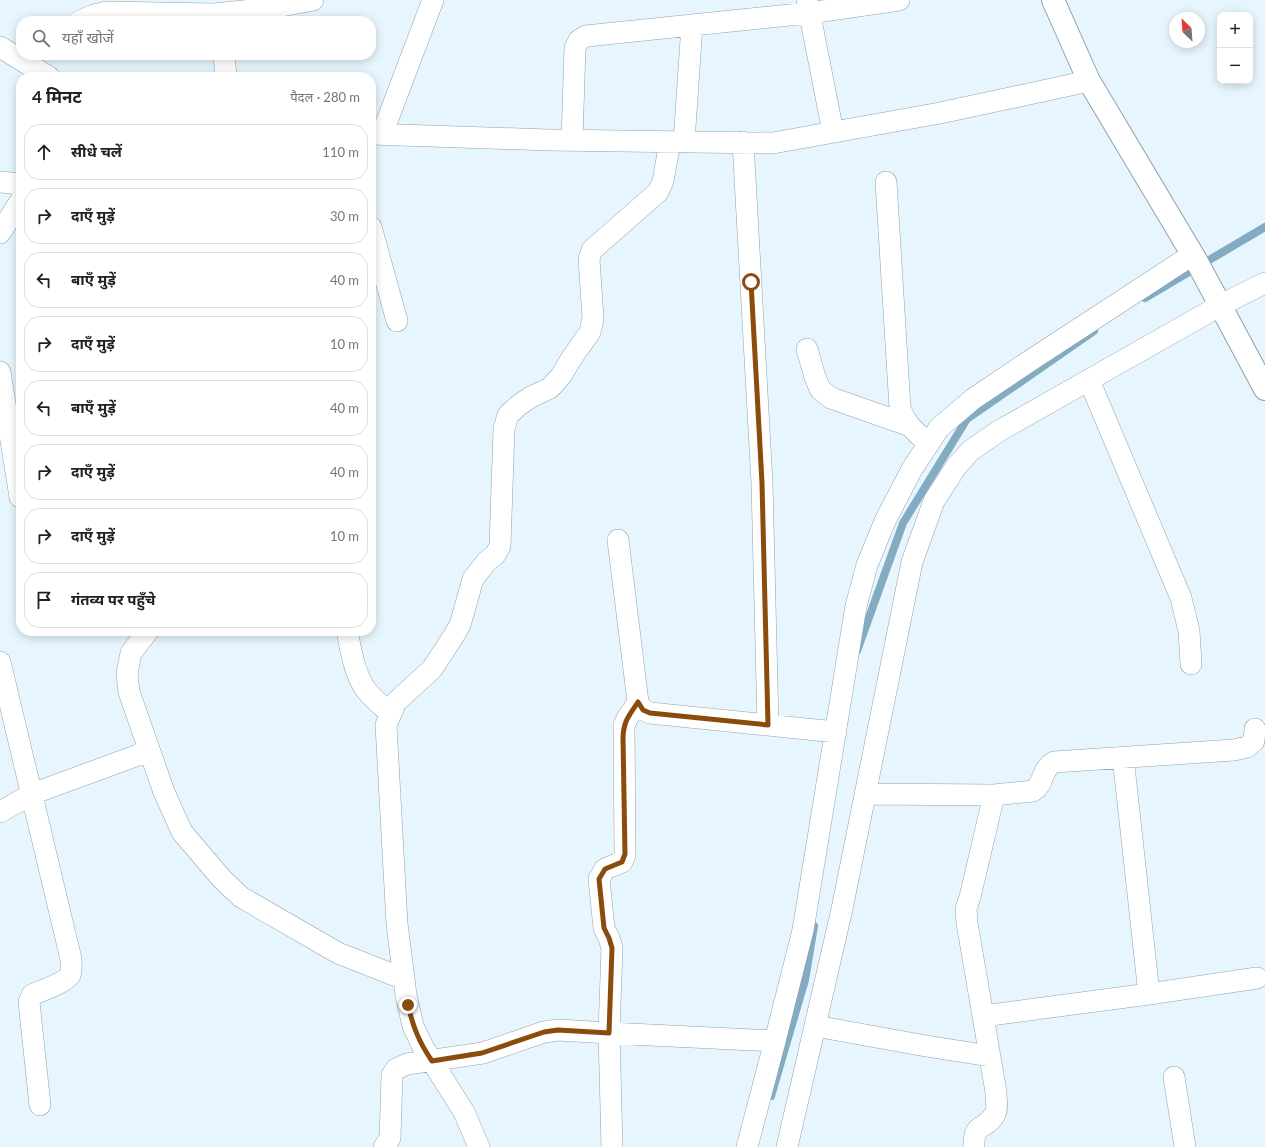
<!DOCTYPE html>
<html lang="hi">
<head>
<meta charset="utf-8">
<style>
	body { margin:0; font-family:Lato,"Noto Sans Devanagari",sans-serif; background:#f6f6f6; color:#202124 }
	.controls { position:absolute; right:12px; top:12px; display:grid; overflow:hidden; border-radius:8px; box-shadow:0 2px 10px #0003 }
	.controls button { width:36px; height:36px; display:grid; place-items:center; padding:0; border:0; border-bottom:1px solid #e0e0e0; background:#fff; color:#202124; font:20px sans-serif }
	.compass { position:absolute; left:1169px; top:12px; width:36px; height:36px; border-radius:50%; background:#fff; box-shadow:0 2px 10px #0003; rotate:335deg }
	.stop { position:absolute; width:12px; height:12px; margin:-9px; border:3px solid #894c0d; border-radius:50%; background:#fff }
	.stop.end { background:#894c0d; border-color:#fff; box-shadow:0 1px 4px #0008 }
	.list { margin:0; padding:0; list-style:none }
	h2 { display:flex; justify-content:space-between; align-items:center; height:52px; margin:0; padding:0 16px; font-size:17px }
	h2 small { font-size:13px; font-weight:400; color:#757577 }
	.list li { display:grid; grid-template-columns:26px 1fr auto; gap:12px; align-items:center; box-sizing:border-box; height:56px; margin:0 8px 8px; padding:0 8px; border:1px solid #e0e0e0; border-radius:16px }
	.list b { display:block; font-size:15px; white-space:nowrap }
	.list em { font-size:13px; font-style:normal; color:#757577 }
	.icon { flex:none; width:22px; height:22px; fill:none; stroke:currentColor; stroke-width:2; stroke-linecap:round; stroke-linejoin:round }
	.map { position:relative; flex:none; width:1265px; height:1147px; overflow:hidden }
	.search { position:absolute; background:#fff; box-shadow:0 2px 10px #0003; left:16px; top:16px; width:360px; height:44px; display:flex; align-items:center; gap:10px; box-sizing:border-box; padding:0 14px; border-radius:16px; color:#757577; font-size:15px }
	.panel { position:absolute; background:#fff; box-shadow:0 2px 10px #0003; left:16px; top:72px; width:360px; height:564px; border-radius:16px }
	.map>svg:first-child { display:block }
	.lines { fill:none; stroke-linecap:round; stroke-linejoin:round }
	.stream { stroke:#83abc1; stroke-width:8 }
	.minor-casing { stroke:#91a3ad; stroke-width:22 }
	.tertiary-casing { stroke:#91a3ad; stroke-width:24 }
	.minor { stroke:#fff; stroke-width:21 }
	.tertiary { stroke:#fff; stroke-width:22 }
	.route { stroke:#894c0d; stroke-width:5 }
</style>
</head>
<body>
<div class="map">
<svg width="1265" height="1147" viewBox="0 0 1265 1147">
	<rect width="100%" height="100%" fill="#e6f5fe"/>
	<g class="lines">
		<path class="stream" d="M 1145,298 L 1265,227
			M 857,651 L 903,523 L 967,419 L 1094,331
			M 771,1096 L 805,980 L 814,926"/>
		<g class="minor-casing">
			<path id="minor" d="M 807,0 L 833,132
				M 80,21 L 94,15 L 107,12 L 214,14 L 271,8 L 313,0
				M 0,47 L 49,77
				M 224,55 L 226,77
				M 371,134 L 549,140 L 773,143 L 940,113 L 1089,81
				M 382,134 L 433,0
				M 572,140 L 575,48 L 579,40 L 586,36 L 809,13 L 899,0
				M 684,142 L 692,25
				M 743,142 L 762,483 L 768,725
				M 0,182 L 21,184
				M 886,182 L 900,408 C 905,424 916,432 929,444
				M 371,227 L 397,321
				M 0,233 L 21,200
				M 807,349 L 815,377 L 820,389 L 831,398 L 908,425
				M 0,372 L 20,497
				M 1089,380 L 1181,598 L 1189,631 L 1191,664
				M 618,540 L 638,702 L 643,710 L 650,713 L 836,732
				M 148,631 L 131,653 L 127,674 L 129,692 L 164,792 L 182,832 L 222,879 L 241,897 L 338,953 L 404,979
				M 347,631 C 351,650 354,673 366,690 C 372,698 382,706 390,713
				M 0,662 L 71,959 C 71,964 72,971 70,975 C 65,983 40,991 32,995 L 29,1002 L 40,1105
				M 1123,757 L 1149,994
				M 866,794 L 994,795 L 1033,791 C 1045,784 1040,770 1054,762 L 1234,750 L 1247,747 L 1254,741 L 1255,729
				M 0,812 L 32,794 L 149,751
				M 983,1016 L 1149,994 L 1257,978
				M 815,1026 L 926,1046 L 990,1056
				M 1174,1077 L 1185,1147
				M 384,1147 L 390,1138 L 392,1075 L 396,1069 L 407,1064 L 483,1053 L 544,1032 L 558,1030 L 609,1033 L 775,1041
				M 479,1147 L 464,1112 L 423,1047 L 413,1026 L 406,995 L 397,924 L 386,725 L 396,702 L 432,669 L 453,637 L 460,625 L 473,579 L 487,561 L 495,555 L 500,546 L 504,429 L 508,415 L 519,405 L 531,397 L 550,388 L 561,376 L 571,359 L 590,332 L 593,318 L 589,259 L 592,250 L 658,192 L 663,181 L 670,142
				M 612,1147 L 609,1033 L 612,948 L 609,938 L 604,928 L 599,879 L 605,869 L 622,862 L 625,855 L 624,725 L 628,717 L 638,702
				M 747,1147 L 775,1041 L 803,930 L 856,606 L 867,565 L 885,521 L 912,469 L 939,428 L 973,399 L 1028,362 L 1192,255
				M 787,1147 L 842,909 L 912,562 L 934,501 L 956,467 L 970,451 L 999,431 L 1221,305 L 1265,283
				M 974,1147 C 973,1121 986,1131 995,1114 C 998,1109 996,1098 996,1092 L 967,923 L 966,909 L 970,897 L 994,795"/>
		</g>
		<g class="tertiary-casing">
			<path id="tertiary" d="M 1053,0 L 1089,81 L 1197,262 L 1265,389"/>
		</g>
		<use href="#minor" class="minor"/>
		<use href="#tertiary" class="tertiary"/>
	</g>
	<g class="lines">
		<path class="route" d="M 408,1005 C 413,1027 419,1042 432,1061 L 482,1053 L 544,1032 L 558,1030 L 609,1033 L 612,948 L 609,938 L 604,928 L 599,879 L 605,869 L 622,862 L 625,854 L 623,737 C 624,720 629,716 638,702 L 643,710 L 650,713 L 768,725 L 762,483 L 751,282"/>
	</g>
</svg>
<div class="controls">
<button>+</button>
<button>−</button>
</div>
<svg class="compass" viewBox="-18 -18 36 36"><path d="M0-13l5 13h-10z" fill="#e53935"/><path d="M0 13l5-13h-10z" fill="#757577"/></svg>
<div class="stop" style="left:751px;top:282px"></div>
<div class="stop end" style="left:408px;top:1005px"></div>
<div class="search"><svg class="icon" aria-label="search" viewBox="0 0 24 24"><circle cx="10" cy="10" r="6"/><path d="M15 15l6 6"/></svg>यहाँ खोजें</div>
<section class="panel">
<h2>4 मिनट<small>पैदल · 280 m</small></h2>
<ul class="list">
<li><svg class="icon" aria-label="ahead" viewBox="0 0 24 24"><path d="M12 20V5M6 11l6-6 6 6"/></svg><div><b>सीधे चलें</b></div><em>110 m</em></li>
<li><svg class="icon" aria-label="right" viewBox="0 0 24 24"><path d="M7 20v-9h11M14 6l5 5-5 5"/></svg><div><b>दाएँ मुड़ें</b></div><em>30 m</em></li>
<li><svg class="icon" aria-label="left" viewBox="0 0 24 24"><path d="M17 20v-9H6M10 6l-5 5 5 5"/></svg><div><b>बाएँ मुड़ें</b></div><em>40 m</em></li>
<li><svg class="icon" aria-label="right" viewBox="0 0 24 24"><path d="M7 20v-9h11M14 6l5 5-5 5"/></svg><div><b>दाएँ मुड़ें</b></div><em>10 m</em></li>
<li><svg class="icon" aria-label="left" viewBox="0 0 24 24"><path d="M17 20v-9H6M10 6l-5 5 5 5"/></svg><div><b>बाएँ मुड़ें</b></div><em>40 m</em></li>
<li><svg class="icon" aria-label="right" viewBox="0 0 24 24"><path d="M7 20v-9h11M14 6l5 5-5 5"/></svg><div><b>दाएँ मुड़ें</b></div><em>40 m</em></li>
<li><svg class="icon" aria-label="right" viewBox="0 0 24 24"><path d="M7 20v-9h11M14 6l5 5-5 5"/></svg><div><b>दाएँ मुड़ें</b></div><em>10 m</em></li>
<li><svg class="icon" aria-label="arrive" viewBox="0 0 24 24"><path d="M6 21V4h12l-3 4 3 4H6"/></svg><div><b>गंतव्य पर पहुँचे</b></div></li>
</ul>
</section>
</div>
</body>
</html>
